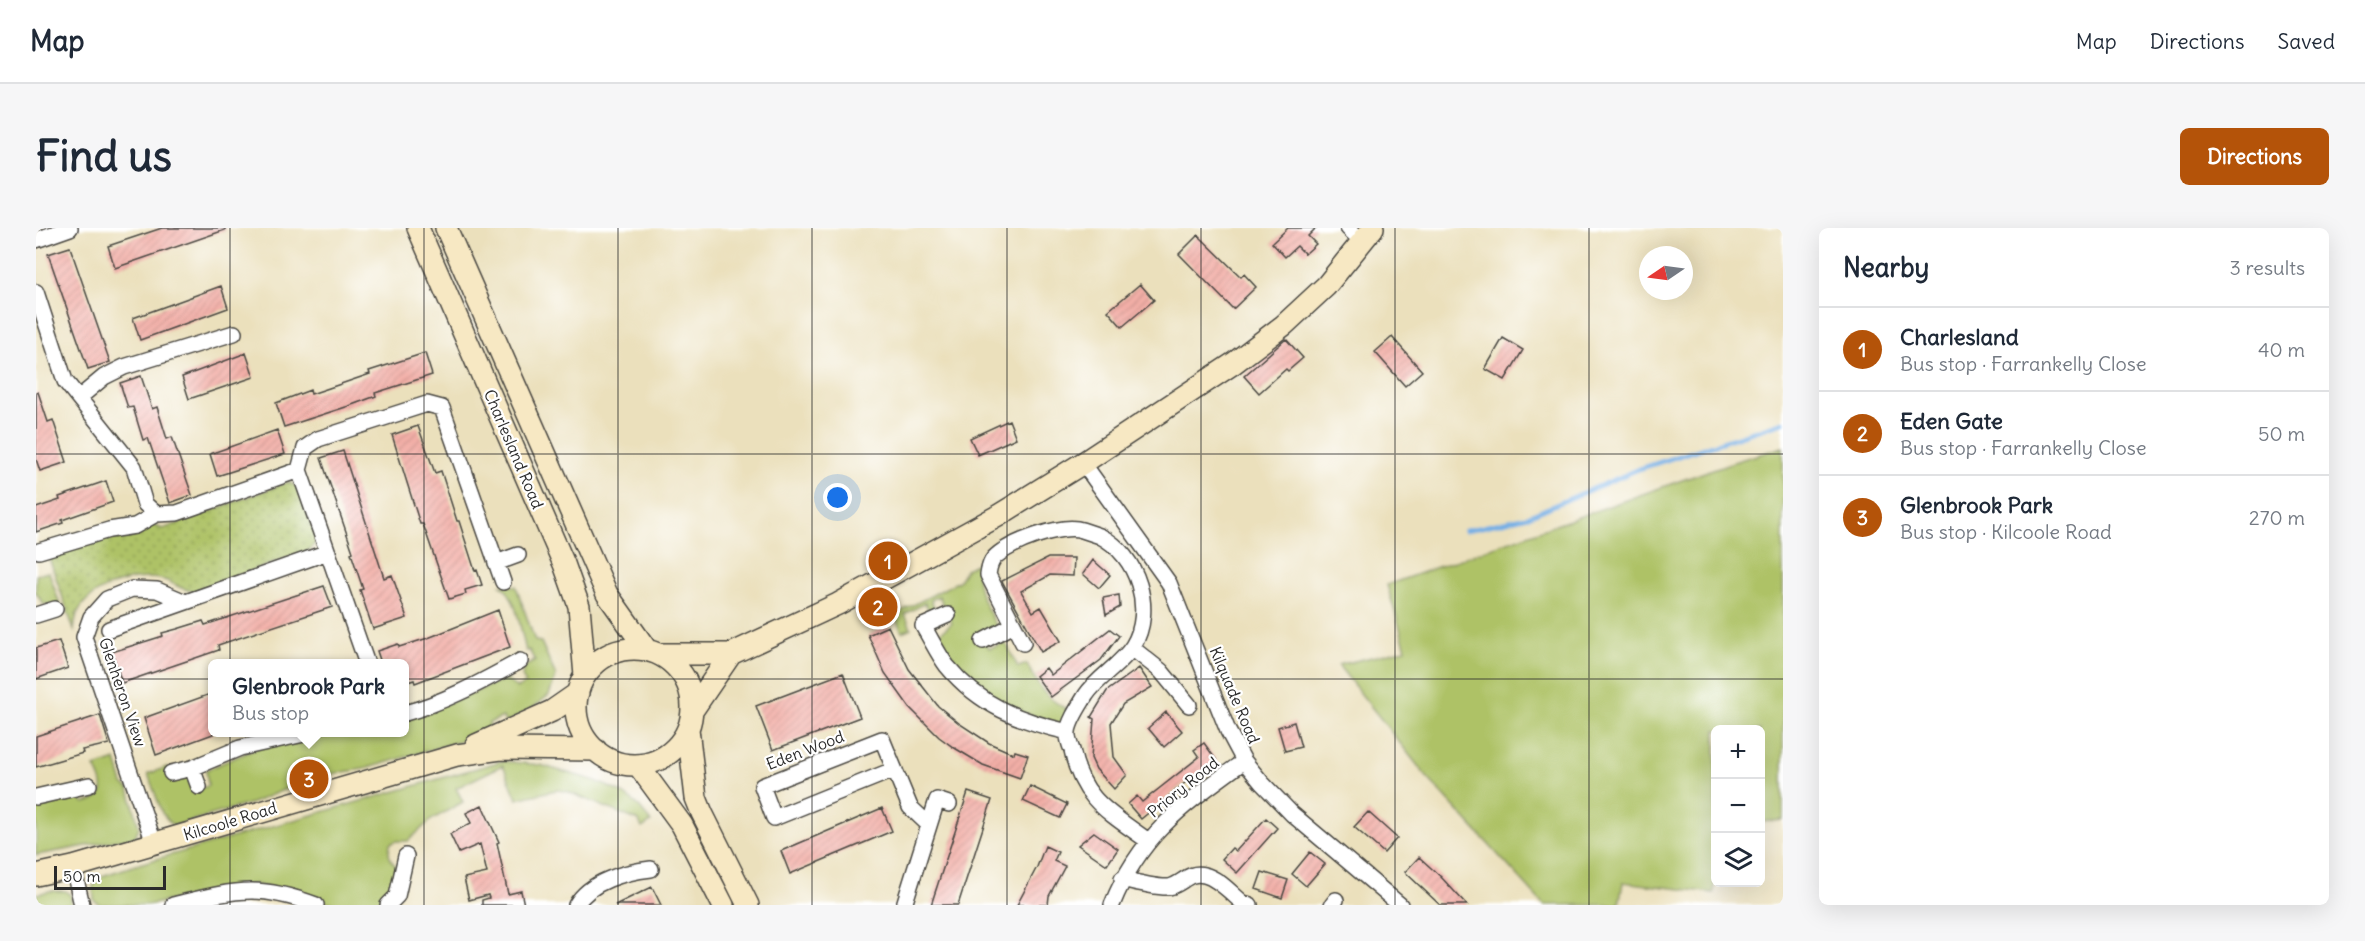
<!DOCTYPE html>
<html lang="en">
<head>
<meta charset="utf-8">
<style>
	body { margin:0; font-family:Delius,sans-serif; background:#f6f6f7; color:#1f2937 }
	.controls { position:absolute; right:18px; bottom:18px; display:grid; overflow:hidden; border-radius:9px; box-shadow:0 6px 24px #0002 }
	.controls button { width:54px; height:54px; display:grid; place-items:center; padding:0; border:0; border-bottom:2px solid #e0e1e3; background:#fff; color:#1f2937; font:30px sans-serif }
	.compass { position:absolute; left:1603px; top:18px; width:54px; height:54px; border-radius:50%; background:#fff; box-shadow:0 6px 24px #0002; rotate:257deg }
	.scale { position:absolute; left:18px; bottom:15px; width:112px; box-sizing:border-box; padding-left:6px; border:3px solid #2b2b2b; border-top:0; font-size:16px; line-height:21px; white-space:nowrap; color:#2b2b2b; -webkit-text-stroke:4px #fff; paint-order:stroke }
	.you { position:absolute; left:802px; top:270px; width:21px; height:21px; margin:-15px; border:4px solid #fff; border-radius:50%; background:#1a73e8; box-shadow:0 0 0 9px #1a73e833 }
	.badge { display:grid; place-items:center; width:39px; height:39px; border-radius:50%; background:#b45309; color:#fff; font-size:20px; font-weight:700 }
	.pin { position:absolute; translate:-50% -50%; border:3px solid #fff; box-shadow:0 2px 6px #0006 }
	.popup { position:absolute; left:172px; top:431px; width:201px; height:78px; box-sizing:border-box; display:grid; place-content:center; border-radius:9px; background:#fff; filter:drop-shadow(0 2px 4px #0005); font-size:20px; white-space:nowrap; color:#747a83 }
	.popup b { font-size:22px; color:#1f2937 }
	.popup::after { content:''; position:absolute; left:50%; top:100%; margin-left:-12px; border:12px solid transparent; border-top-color:#fff }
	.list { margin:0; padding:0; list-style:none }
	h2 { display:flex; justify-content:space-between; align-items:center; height:78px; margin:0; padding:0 24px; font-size:26px }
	h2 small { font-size:20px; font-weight:400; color:#747a83 }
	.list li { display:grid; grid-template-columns:39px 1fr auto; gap:18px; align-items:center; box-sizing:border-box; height:84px; padding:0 24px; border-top:2px solid #e0e1e3 }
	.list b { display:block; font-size:22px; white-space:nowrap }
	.list p { margin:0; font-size:20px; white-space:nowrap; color:#747a83 }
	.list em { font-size:20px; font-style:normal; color:#747a83 }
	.icon { flex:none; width:33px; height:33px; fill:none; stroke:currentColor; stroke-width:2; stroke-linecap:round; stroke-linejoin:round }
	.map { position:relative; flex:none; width:1747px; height:677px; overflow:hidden; border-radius:9px }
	header { display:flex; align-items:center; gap:36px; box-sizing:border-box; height:84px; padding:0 30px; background:#fff; border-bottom:2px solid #e0e1e3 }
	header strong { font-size:28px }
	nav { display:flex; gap:33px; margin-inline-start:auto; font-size:21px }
	.intro { display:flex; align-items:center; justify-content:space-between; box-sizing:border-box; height:144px; padding:0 36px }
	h1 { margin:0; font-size:42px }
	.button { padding:15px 27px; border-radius:9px; background:#b45309; color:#fff; font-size:21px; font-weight:700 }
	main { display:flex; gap:36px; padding:0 36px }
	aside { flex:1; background:#fff; border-radius:9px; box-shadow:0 6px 24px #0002 }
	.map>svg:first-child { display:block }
	.grass { fill:#aec266; stroke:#6c7648; stroke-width:1.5 }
	.park { fill:url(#park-dots); stroke:#6c7648; stroke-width:1.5 }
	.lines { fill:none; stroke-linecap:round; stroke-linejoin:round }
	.stream { stroke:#74afe5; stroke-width:4.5 }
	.building { fill:url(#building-hatch) }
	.street-casing { stroke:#484641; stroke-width:18 }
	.secondary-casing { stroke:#484641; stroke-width:24 }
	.street { stroke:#fff; stroke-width:15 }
	.secondary { stroke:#f7e8c3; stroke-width:21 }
	.grid { fill:none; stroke:#2b2b2b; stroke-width:1.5; stroke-opacity:0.55 }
	.labels { text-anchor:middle; stroke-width:4.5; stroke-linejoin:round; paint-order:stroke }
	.street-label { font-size:16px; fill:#2b2b2b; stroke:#fff }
</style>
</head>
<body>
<header>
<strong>Map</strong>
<nav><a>Map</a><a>Directions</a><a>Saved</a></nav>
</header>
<div class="intro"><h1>Find us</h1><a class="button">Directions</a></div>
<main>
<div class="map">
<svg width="1747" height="677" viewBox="0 0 1747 677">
	<defs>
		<pattern id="park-dots" width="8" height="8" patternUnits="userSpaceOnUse" patternTransform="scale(1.5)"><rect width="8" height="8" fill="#aec266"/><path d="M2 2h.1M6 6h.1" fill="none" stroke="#8e9e54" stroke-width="1.8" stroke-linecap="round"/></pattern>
		<pattern id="building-hatch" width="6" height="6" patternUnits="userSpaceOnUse" patternTransform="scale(1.5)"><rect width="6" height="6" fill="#f3afa7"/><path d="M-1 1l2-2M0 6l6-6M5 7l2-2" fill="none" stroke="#d09790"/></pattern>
	</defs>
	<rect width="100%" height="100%" fill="#fff"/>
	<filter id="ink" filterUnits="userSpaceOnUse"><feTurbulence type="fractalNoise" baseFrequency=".0167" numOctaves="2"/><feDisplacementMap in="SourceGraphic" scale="12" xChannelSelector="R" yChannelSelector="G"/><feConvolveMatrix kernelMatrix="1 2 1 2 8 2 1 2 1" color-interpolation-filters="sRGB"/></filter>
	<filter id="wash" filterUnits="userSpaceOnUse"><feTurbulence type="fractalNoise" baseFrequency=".008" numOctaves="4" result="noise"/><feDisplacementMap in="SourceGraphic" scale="24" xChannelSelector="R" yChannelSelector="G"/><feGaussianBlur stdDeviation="1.35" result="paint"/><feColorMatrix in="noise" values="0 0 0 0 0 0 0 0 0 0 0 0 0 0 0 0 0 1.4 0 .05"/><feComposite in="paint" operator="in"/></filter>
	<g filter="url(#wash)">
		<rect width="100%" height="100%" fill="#ebe0bc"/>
		<path class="grass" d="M 1747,219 L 1747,592 L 1725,594 L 1724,502 L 1680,502 L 1678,665 L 1587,654 L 1583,677 L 1508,677 L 1390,548 L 1302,437 L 1370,421 L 1351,357 L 1694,235 Z
			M 943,334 C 936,359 951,379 962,401 L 948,409 L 953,420 L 968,415 L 972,419 L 982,439 L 991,436 C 1003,460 1009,470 1034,483 L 1025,497 C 1007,491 987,486 971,478 C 944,463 924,441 907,416 L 903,418 L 904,405 L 916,395 L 903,368 L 895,372 L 902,387 L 895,386 L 889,375 L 869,386 L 875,400 L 866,404 L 858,387 L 923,353 L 930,341 Z
			M 13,344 L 24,377 L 7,376 L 0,364 L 0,347 Z
			M 465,357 L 480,358 L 499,413 L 505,414 L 520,448 L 513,467 L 494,482 L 469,495 L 467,489 L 453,495 L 454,501 L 418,515 L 328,541 L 300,545 L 264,555 L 216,575 L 137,598 L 126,585 L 112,546 L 131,539 L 135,551 L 151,549 L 162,561 L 172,558 L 170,542 L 224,519 L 307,505 L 369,504 L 369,490 L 427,469 L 469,451 L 481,460 L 490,456 L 486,448 L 488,439 L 499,433 L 493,422 L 490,423 C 485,405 481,368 465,357 Z
			M 80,532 L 87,556 L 93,561 L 103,599 L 99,609 L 0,627 L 0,575 L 35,564 L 48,575 C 72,570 69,557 59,539 Z
			M 466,533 L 504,537 L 560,553 L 584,564 L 601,576 L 615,594 L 606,600 L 603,593 L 530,563 L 520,562 L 481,571 L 467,537 L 420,560 L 427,574 L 395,592 L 372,613 L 360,613 L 354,616 C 352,626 353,631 360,638 L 355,664 L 343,677 L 302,677 L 218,656 L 111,677 L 64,677 L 58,672 L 57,658 L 66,648 L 103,636 Z
			M 14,663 L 30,663 L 35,668 L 35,677 L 0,677 L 0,666 Z"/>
		<path class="park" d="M 252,254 L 262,259 L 282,312 L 274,322 L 159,363 C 141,362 138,353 124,351 C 98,347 54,359 42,384 C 39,389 39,397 38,402 L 12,327 L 71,310 L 95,310 L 116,297 L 127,301 Z"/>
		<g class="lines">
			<path class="stream" d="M 1429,303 L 1493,288 L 1603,241 L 1747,194"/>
		</g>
		<g id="blocks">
			<path class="building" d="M 126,0 L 189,0 L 189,2 L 79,40 L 72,18 Z
				M 1252,0 L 1280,0 L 1272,8 L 1280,16 L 1269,26 L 1261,18 L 1249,29 L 1236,15 Z
				M 1162,7 L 1205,49 L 1208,46 L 1220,59 L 1197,81 L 1143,26 Z
				M 34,19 L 74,134 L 52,141 L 12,26 Z
				M 1104,56 L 1118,72 L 1086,99 L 1072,83 Z
				M 185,58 L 192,80 L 104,112 L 97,90 Z
				M 1356,109 L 1386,143 L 1369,158 L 1339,124 Z
				M 1467,110 L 1487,122 L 1469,152 L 1449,141 Z
				M 1250,111 L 1267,130 L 1252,143 L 1250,141 L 1223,165 L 1208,148 Z
				M 210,125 L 218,149 L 153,171 L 146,149 Z
				M 389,125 L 396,147 L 339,165 L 340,168 L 313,178 L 248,199 L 240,175 L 274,162 L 275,166 L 293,160 L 334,146 L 333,143 Z
				M 105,148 L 116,181 L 121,179 L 131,211 L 136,209 L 156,267 L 134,275 L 112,210 L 107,212 L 97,179 L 92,180 L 84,155 Z
				M 2,164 L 12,194 L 17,192 L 31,234 L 4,243 L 0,231 L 0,165 Z
				M 973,192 L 980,210 L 942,227 L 934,210 Z
				M 382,198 L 399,245 L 405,243 L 421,293 L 423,293 L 439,343 L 441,342 L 446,357 L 429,362 L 430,366 L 413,371 L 387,296 L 384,296 L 356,207 Z
				M 241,202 L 249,226 L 181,248 L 174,226 Z
				M 307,223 L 348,350 L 356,347 L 371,390 L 337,401 L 324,362 L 327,361 L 315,325 L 317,324 L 285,230 Z
				M 70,253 L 77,274 L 26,292 L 27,295 L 0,304 L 0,280 L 24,272 L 23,269 Z
				M 1012,330 L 1038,330 L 1037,348 L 1014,347 L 985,363 L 997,384 L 1005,379 L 1025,413 L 1005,424 L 966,353 Z
				M 1057,332 L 1074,347 L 1063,360 L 1047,346 Z
				M 288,358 L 296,379 L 182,417 L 183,422 L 86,455 L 76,424 L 127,408 L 126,405 L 141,401 L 167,393 L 169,397 Z
				M 1083,367 L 1084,379 L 1070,387 L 1067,370 Z
				M 462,382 L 474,419 L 379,455 L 378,452 L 369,455 L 369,435 L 345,435 L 341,423 L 362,416 L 363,419 L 392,410 Z
				M 852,398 L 873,441 L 902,478 L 924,496 L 953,515 L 978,526 L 979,523 L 992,527 L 984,550 L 947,537 L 917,519 L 903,509 L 874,480 L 849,445 L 832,407 Z
				M 1074,401 L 1083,408 L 1065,432 L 1015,469 L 1000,448 L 1010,440 L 1015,447 Z
				M 23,413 L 32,440 L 0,451 L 0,420 Z
				M 1103,440 L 1116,459 L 1087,476 L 1075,495 L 1078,529 L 1091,547 L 1078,561 L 1060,541 L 1055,530 L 1058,491 L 1055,489 L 1071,463 Z
				M 807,445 L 824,489 L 737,522 L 720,478 Z
				M 177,465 L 177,506 L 120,527 L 108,490 Z
				M 1130,484 L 1146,503 L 1128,519 L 1112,500 Z
				M 64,487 L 73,516 L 46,522 L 47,525 L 0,539 L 0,508 Z
				M 1258,494 L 1265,519 L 1249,523 L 1242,499 Z
				M 1168,515 L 1181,533 L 1150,554 L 1105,591 L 1092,576 L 1101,568 L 1106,574 L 1163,529 L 1158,522 Z
				M 994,558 L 1031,576 L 1024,590 L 987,573 Z
				M 932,564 L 956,572 L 942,615 L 922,677 L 895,677 Z
				M 446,577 L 463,614 L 461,615 L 472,666 L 485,663 L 488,677 L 446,677 L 446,672 L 453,670 L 452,667 L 433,672 L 428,650 L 451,645 L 444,616 L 423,625 L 414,606 L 435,595 L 430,585 Z
				M 846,580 L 856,603 L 754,646 L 745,623 Z
				M 1332,584 L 1361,610 L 1348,625 L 1318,599 Z
				M 1230,590 L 1241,600 L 1201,645 L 1186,631 L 1196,620 L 1200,623 Z
				M 1058,604 L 1082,621 L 1071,637 L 1042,617 Z
				M 1009,618 L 1022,624 L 1018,633 L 1029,638 L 1013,668 L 1012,677 L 981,677 L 1001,639 Z
				M 1274,624 L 1289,636 L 1270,658 L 1256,646 Z
				M 1383,629 L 1405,649 L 1431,677 L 1404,677 L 1369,644 Z
				M 1226,644 L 1252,652 L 1246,670 L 1220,661 Z
				M 616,659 L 625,677 L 579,677 Z"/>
		</g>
	</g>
	<g filter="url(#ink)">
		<use href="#blocks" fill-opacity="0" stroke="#484641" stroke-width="1.5"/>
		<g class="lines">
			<g class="street-casing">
				<path id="street" d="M 1312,0 L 1327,14
					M 0,12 L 34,0
					M 0,64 L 29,153 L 98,239 L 109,276 L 120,286
					M 44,169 L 68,149 L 88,139 L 198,105
					M 1047,235 L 1133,355 L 1192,503 L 1208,533 L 1226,555 L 1256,586 L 1364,677
					M 3,323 L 73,302 L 99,298 L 120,286 L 141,285 L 263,242
					M 460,335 L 482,327
					M 0,387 L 19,381
					M 912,387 L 887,398 C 895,411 902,426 911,438 C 944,478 984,493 1032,504
					M 73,401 L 292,324
					M 947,413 L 977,397
					M 987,415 L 952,347 C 953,341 953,336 958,330 C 972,315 1026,295 1046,302 C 1052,304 1058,306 1064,308 C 1102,327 1119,382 1097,418 C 1085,437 1062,449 1050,467 C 1044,477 1033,493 1032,504 C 1031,510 1034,517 1036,522 C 1046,572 1074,585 1112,613
					M 1096,420 L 1125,443 L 1153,477
					M 331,436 L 263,242 L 269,220 L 282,211 L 391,176 L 406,180 L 467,354
					M 369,485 C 410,474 447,453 484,433
					M 156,540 L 163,559
					M 857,542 L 738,590 L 726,558 L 846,511 L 874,579 L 893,597
					M 135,545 L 156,540 L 204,520 L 277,504
					M 0,569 L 53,557
					M 118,615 L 48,409 L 55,389 L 71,371 L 96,361 L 121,362 L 147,373
					M 37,639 L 46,677
					M 1086,651 C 1098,654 1122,660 1133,659 C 1147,656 1152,643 1168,647 C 1182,650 1196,666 1207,675 L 1214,677
					M 137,677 C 162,671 189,663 216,663 C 237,663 261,670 280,677
					M 352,677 L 361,668 L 370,628
					M 540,677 C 554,653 589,644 615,641
					M 868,677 L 901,572 L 913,576
					M 1076,677 C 1104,606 1149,576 1208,533
					M 1296,677 L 1300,672"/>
			</g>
			<g class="secondary-casing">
				<path id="secondary" d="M 382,0 L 528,336 L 543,378 L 549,448
					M 410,0 L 571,366 L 610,421
					M540 479a58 58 0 1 1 116 0a58 58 0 1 1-116 0Z
					M 624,426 L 695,426 L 802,376 L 960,289 L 1047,235 L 1198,135 L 1248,97 L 1290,58 L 1337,0
					M 656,483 L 695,426
					M 652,501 L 660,570 L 666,585 L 712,677
					M 440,517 L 516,483 L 542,465
					M 602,537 L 646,597 L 687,677
					M 0,647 L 37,639 L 421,527 L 465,521 L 560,522"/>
			</g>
			<use href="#street" class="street"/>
			<use href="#secondary" class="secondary"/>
		</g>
	</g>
	<path class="grid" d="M 194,0 L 194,677M 388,0 L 388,677M 582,0 L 582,677M 776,0 L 776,677M 971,0 L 971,677M 1165,0 L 1165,677M 1359,0 L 1359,677M 1553,0 L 1553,677M 0,226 L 1747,226M 0,451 L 1747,451"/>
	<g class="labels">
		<g class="street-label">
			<text transform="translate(478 221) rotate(67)" y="6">Charlesland Road</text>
			<text transform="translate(87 464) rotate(71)" y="6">Glenheron View</text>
			<text transform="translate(1199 467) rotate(67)" y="6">Kilquade Road</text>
			<text transform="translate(769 522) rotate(-21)" y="6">Eden Wood</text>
			<text transform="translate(1147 559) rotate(-39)" y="6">Priory Road</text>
			<text transform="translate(194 593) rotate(-17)" y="6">Kilcoole Road</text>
		</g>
	</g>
</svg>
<div class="controls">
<button>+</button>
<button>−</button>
<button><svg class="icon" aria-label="layers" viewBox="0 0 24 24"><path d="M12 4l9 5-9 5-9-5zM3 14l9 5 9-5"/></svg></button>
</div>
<svg class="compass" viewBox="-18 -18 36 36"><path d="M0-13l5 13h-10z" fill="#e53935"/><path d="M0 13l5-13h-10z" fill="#747a83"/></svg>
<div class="scale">50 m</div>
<div class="you"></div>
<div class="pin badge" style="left:852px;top:333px">1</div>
<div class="pin badge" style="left:842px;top:379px">2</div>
<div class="pin badge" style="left:273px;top:551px">3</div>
<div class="popup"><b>Glenbrook Park</b>Bus stop</div>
</div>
<aside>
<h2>Nearby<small>3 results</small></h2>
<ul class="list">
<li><span class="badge">1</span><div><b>Charlesland</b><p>Bus stop · Farrankelly Close</p></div><em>40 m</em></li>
<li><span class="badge">2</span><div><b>Eden Gate</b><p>Bus stop · Farrankelly Close</p></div><em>50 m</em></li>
<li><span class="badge">3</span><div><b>Glenbrook Park</b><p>Bus stop · Kilcoole Road</p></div><em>270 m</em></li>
</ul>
</aside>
</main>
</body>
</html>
